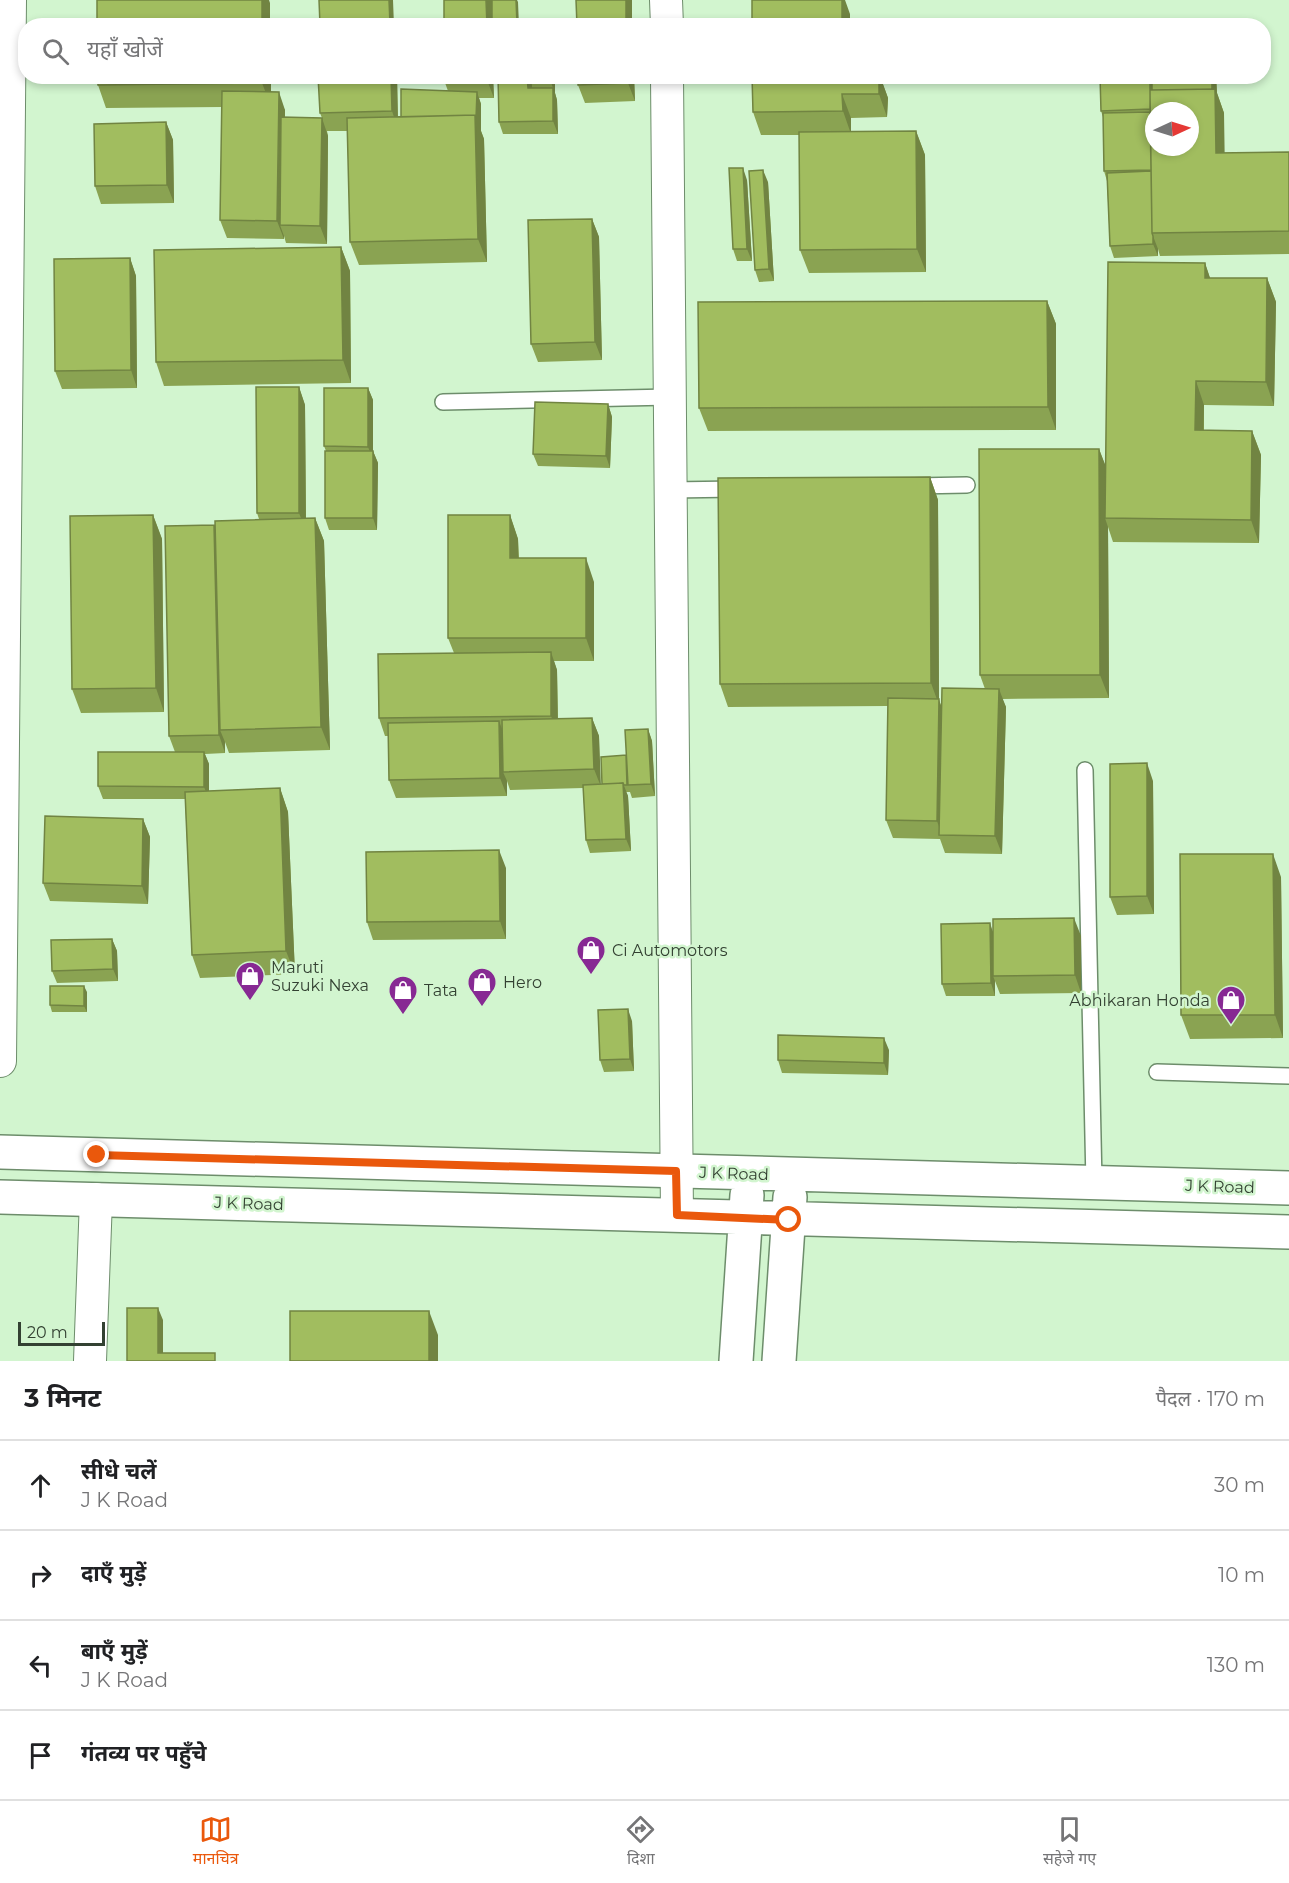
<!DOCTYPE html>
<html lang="hi">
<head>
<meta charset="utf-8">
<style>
	body { margin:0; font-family:Montserrat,"Noto Sans Devanagari",sans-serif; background:#f6f6f6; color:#202124 }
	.compass { position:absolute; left:1145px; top:102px; width:54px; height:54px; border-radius:50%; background:#fff; box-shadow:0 3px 9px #0003; rotate:86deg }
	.scale { position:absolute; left:18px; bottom:15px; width:87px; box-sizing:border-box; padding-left:6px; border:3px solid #334132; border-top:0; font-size:16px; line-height:21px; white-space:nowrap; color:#334132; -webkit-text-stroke:4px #d2f5cf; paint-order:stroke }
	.stop { position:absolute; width:18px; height:18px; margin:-14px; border:4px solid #ea580c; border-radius:50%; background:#fff }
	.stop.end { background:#ea580c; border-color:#fff; box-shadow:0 2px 6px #0008 }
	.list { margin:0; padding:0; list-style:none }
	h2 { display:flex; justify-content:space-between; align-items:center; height:78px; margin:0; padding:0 24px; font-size:26px }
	h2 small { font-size:20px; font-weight:400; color:#757577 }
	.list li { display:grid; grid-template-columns:39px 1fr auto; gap:18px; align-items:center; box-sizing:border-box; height:90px; padding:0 24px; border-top:2px solid #e0e0e0 }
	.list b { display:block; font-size:22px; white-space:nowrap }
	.list p { margin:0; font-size:20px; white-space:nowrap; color:#757577 }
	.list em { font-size:20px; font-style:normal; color:#757577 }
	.icon { flex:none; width:33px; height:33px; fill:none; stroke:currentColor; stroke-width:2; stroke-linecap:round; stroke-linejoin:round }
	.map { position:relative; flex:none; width:1289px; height:1361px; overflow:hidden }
	.search { position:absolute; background:#fff; box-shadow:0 3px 9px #0003; left:18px; right:18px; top:18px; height:66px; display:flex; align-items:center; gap:15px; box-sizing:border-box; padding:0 21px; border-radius:24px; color:#757577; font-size:22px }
	.sheet { height:438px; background:#fff }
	nav { display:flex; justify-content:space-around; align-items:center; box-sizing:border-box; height:84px; border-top:2px solid #e0e0e0; background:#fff; font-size:16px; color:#757577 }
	nav a { display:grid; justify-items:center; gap:3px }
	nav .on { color:#ea580c }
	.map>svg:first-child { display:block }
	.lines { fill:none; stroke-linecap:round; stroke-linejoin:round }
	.lane-casing { stroke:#6d8d6b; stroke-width:18 }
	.street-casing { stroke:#6d8d6b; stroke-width:34 }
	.secondary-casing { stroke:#6d8d6b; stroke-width:36 }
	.lane { stroke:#fff; stroke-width:15 }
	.street { stroke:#fff; stroke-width:32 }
	.secondary { stroke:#fff; stroke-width:33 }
	.wall { fill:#8aa352 }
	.shaded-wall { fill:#718442 }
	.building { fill:#a1bd5f; stroke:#718442; stroke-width:1.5; fill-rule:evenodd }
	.route { stroke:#ea580c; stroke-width:8 }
	.labels { text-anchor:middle; stroke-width:5; stroke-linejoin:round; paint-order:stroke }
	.poi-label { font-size:16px; fill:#334132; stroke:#d2f5cf; text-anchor:start }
	.street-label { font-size:16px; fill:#334132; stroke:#d2f5cf }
</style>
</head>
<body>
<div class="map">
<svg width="1289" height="1361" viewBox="0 0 1289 1361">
	<rect width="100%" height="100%" fill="#d2f5cf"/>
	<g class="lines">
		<g class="lane-casing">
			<path id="lane" d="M 443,402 L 670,397
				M 914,486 L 967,485
				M 671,490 L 737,489
				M 1085,770 L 1094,1183
				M 1157,1072 L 1289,1076"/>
		</g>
		<g class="street-casing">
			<path id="street" d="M 666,0 L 667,26
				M 667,76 L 677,1215
				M 0,1061 L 10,0
				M 90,1361 L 96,1199"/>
		</g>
		<g class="secondary-casing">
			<path id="secondary" d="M 0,1152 L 1289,1188
				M 0,1197 L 1289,1232
				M 736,1361 L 747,1195
				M 779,1361 L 790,1197"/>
		</g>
		<use href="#lane" class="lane"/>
		<use href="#street" class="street"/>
		<use href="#secondary" class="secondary"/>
	</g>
	<path class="wall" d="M 271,76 L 271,91 L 285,110 L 285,117 L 322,118 L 320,113 L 397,76 L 398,117 L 401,117 L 448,91 L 444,80 L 444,76 L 493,76 L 494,98 L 479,98 L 481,104 L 481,131 L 484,139 L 487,262 L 359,265 L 350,242 L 348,131 L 327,131 L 328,136 L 327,244 L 286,243 L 284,236 L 284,239 L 227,238 L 220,220 L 222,107 L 106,108 L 98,85 Z
		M 498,76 L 555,76 L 555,93 L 557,100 L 558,134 L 503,134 L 499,122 Z
		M 634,76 L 635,101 L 585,103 L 578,85 Z
		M 752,76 L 880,76 L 888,98 L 887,117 L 851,118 L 851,132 L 916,131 L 925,155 L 926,272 L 809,273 L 800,250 L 799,135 L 761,135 L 753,112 Z
		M 1100,76 L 1216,76 L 1217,93 L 1224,113 L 1224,153 L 1289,152 L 1289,254 L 1160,256 L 1158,249 L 1158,256 L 1114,258 L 1110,246 L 1107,181 L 1104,171 L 1103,117 L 1101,111 Z
		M 166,122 L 173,140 L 174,203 L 101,204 L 95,186 Z
		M 747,180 L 752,261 L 737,261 L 733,249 Z
		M 768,182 L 774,281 L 759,282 L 755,270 Z
		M 592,219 L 599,237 L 602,360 L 538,362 L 531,344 Z
		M 341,247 L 350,271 L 351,383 L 164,386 L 156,362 Z
		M 130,258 L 136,276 L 137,388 L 62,389 L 55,371 Z
		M 1205,263 L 1210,278 L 1267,278 L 1276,302 L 1274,406 L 1204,405 L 1204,431 L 1252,431 L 1261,455 L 1259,543 L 1113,542 L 1108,527 L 1109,698 L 1002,699 L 1006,707 L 1002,854 L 945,853 L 940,839 L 893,838 L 886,820 L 888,706 L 728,707 L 720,684 L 930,477 L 938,500 L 939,700 L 942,708 L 985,689 L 980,675 L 1099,449 L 1105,465 Z
		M 1047,301 L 1056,324 L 1056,430 L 708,431 L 699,408 Z
		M 299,387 L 305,405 L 306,518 L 315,518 L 324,541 L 330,750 L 229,753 L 225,742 L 225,753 L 205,754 L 209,764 L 209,791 L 280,788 L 288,812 L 295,974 L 200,978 L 192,955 L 185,799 L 103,799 L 98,786 L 175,752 L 169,736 L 214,525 L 259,519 L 257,513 Z
		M 368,388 L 373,400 L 373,451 L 378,463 L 377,530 L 329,530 L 325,518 L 326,451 L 324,446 Z
		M 608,404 L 612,417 L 610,468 L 538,466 L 533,454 Z
		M 153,515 L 162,539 L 164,712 L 81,713 L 72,689 Z
		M 510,515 L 518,539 L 519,558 L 594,582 L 594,661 L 554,661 L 557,670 L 558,719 L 592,718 L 599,736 L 600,785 L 602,784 L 648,729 L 652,741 L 655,796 L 632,798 L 629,789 L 630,792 L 626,792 L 628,796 L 631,851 L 590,853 L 586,840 L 583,788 L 510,790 L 507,781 L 507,796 L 396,798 L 389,780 L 388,736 L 385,736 L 379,718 L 454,653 L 448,638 Z
		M 1153,781 L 1154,914 L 1117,915 L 1110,897 Z
		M 143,819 L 150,837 L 148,904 L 50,901 L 43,883 Z
		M 506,868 L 506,939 L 373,940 L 367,922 Z
		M 1281,877 L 1283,1038 L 1190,1039 L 1181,1015 Z
		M 993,931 L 1081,936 L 1081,993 L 1000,994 L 995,981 L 995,996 L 946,996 L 942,984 Z
		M 112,939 L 117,951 L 118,981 L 57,983 L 52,971 Z
		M 87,992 L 87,1012 L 52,1012 L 50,1005 Z
		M 632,1021 L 634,1071 L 604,1072 L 600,1060 Z
		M 889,1050 L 888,1075 L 782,1073 L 778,1060 Z"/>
	<path class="shaded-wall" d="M 262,0 L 269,0 L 270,3 L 270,26 L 262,26 Z
		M 389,0 L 393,0 L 394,26 L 390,26 L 390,24 Z
		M 486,0 L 493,0 L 493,26 L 487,26 Z
		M 516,0 L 517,0 L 518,2 L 519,26 L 518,26 L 517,24 Z
		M 626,0 L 632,0 L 632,26 L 626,26 Z
		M 842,0 L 845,0 L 850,14 L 850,26 L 842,21 Z
		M 262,76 L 271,76 L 271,106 L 262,83 Z
		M 391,76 L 397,76 L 398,129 L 392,111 Z
		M 487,76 L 493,76 L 494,98 L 487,80 Z
		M 527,76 L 532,76 L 531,82 L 532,85 L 532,100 L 528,88 Z
		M 550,76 L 555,76 L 555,93 L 557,100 L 558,134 L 553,121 L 553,88 L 551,82 Z
		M 628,76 L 634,76 L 635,101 L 628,83 Z
		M 879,76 L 880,76 L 888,98 L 887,117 L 879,94 Z
		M 1150,76 L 1154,76 L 1151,109 Z
		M 1212,76 L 1216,76 L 1217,93 L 1224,113 L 1225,176 L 1216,153 Z
		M 279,92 L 285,110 L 284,225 L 280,225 L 284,236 L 284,239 L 277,221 Z
		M 477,92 L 481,104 L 481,131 L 484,139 L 487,262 L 478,239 L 475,115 Z
		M 842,94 L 851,118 L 851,134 L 843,111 Z
		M 322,118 L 328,136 L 327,244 L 320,226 Z
		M 166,122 L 173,140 L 174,203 L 167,185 Z
		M 916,131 L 925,155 L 926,272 L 917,249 Z
		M 743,168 L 747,180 L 752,261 L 747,249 Z
		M 763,170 L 768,182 L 774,281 L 769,269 Z
		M 592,219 L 599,237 L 602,360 L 595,342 Z
		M 1153,236 L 1158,249 L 1158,256 L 1153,244 Z
		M 341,247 L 350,271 L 351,383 L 343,360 Z
		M 130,258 L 136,276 L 137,388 L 131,370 Z
		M 1205,263 L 1213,287 L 1205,278 Z
		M 1267,278 L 1276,302 L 1274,406 L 1266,382 Z
		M 1047,301 L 1056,324 L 1056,430 L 1048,407 Z
		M 1196,381 L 1204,405 L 1203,454 L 1195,430 Z
		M 299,387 L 305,405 L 306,531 L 299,513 Z
		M 368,388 L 373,400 L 373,459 L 368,447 Z
		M 608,404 L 612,417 L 610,468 L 606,456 Z
		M 1252,431 L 1261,455 L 1259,543 L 1251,520 Z
		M 1099,449 L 1108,472 L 1105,518 L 1108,527 L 1109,698 L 1100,675 Z
		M 373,451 L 378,463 L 377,530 L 373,518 Z
		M 930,477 L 938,500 L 939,700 L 945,717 L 942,835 L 937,821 L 939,705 L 931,683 Z
		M 153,515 L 162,539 L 164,712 L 156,688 Z
		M 510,515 L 518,539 L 519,582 L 510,558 Z
		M 315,518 L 324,541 L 330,750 L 321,727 Z
		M 214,525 L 221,543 L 220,730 L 225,742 L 225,753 L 219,735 Z
		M 586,558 L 594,582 L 594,661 L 586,638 Z
		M 551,652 L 557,670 L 558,734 L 551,716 Z
		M 999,689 L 1006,707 L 1002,854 L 995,836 Z
		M 592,718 L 599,736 L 601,787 L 594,769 Z
		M 499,721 L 506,739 L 503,772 L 507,781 L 507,796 L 500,778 Z
		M 648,729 L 652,741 L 655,796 L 651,784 Z
		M 204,752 L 209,764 L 209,799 L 204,787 Z
		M 1147,763 L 1153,781 L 1154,914 L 1147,896 Z
		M 623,783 L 628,796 L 631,851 L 626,839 Z
		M 280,788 L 288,812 L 295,974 L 286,951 Z
		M 143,819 L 150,837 L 148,904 L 142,886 Z
		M 499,850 L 506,868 L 506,939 L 500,921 Z
		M 1273,854 L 1281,877 L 1283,1038 L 1275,1015 Z
		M 1074,918 L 1081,936 L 1081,993 L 1075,975 Z
		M 990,923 L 994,935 L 993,976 L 995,981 L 995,996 L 991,983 Z
		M 112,939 L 117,951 L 118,981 L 113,969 Z
		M 84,986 L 87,992 L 87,1012 L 84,1006 Z
		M 628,1009 L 632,1021 L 634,1071 L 630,1059 Z
		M 884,1038 L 889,1050 L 888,1075 L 884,1063 Z
		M 158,1308 L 163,1320 L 163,1361 L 158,1353 Z
		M 429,1311 L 438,1335 L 438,1361 L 429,1361 Z"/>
	<path class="building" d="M 97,0 L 262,0 L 262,26 L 97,26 Z
		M 319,0 L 389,0 L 390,24 L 358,25 L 320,25 Z
		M 444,0 L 486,0 L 487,26 L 444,26 Z
		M 492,0 L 516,0 L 517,24 L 492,25 Z
		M 576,0 L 626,0 L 626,26 L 577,26 Z
		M 752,0 L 842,0 L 842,21 L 879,21 L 879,26 L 752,26 Z
		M 529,23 L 549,23 L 549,26 L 530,26 Z
		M 497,25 L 527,25 L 527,26 L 497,26 Z
		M 97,76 L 262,76 L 262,83 L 98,85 Z
		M 318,76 L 391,76 L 392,111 L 320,113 Z
		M 444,76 L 487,76 L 487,80 L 444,80 Z
		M 498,76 L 527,76 L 528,88 L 553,88 L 553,121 L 499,122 Z
		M 531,76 L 550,76 L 551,82 L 531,82 Z
		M 578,76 L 628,76 L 628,83 L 578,85 Z
		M 752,76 L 879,76 L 879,94 L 842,94 L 843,111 L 753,112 Z
		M 1100,76 L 1150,76 L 1150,109 L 1101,111 Z
		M 1152,76 L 1212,76 L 1212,89 L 1152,90 Z
		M 401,89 L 477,92 L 476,118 L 475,115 L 401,117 Z
		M 1215,89 L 1216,153 L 1289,152 L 1289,231 L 1152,233 L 1150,90 ZM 1154,111 L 1190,111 L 1190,147 L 1154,147 Z
		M 222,91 L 279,92 L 277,221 L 220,220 Z
		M 1150,112 L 1151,170 L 1104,171 L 1103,113 Z
		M 475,115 L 478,239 L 350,242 L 347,118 Z
		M 281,117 L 322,118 L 320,226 L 280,225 Z
		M 166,122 L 167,185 L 95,186 L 94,124 Z
		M 916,131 L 917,249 L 800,250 L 799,132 Z
		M 729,168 L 743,168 L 747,249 L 733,249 Z
		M 763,170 L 769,269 L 755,270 L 749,171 Z
		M 1151,171 L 1152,233 L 1153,236 L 1153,244 L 1110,246 L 1107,173 Z
		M 592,219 L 595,342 L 531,344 L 528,220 Z
		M 341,247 L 343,360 L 156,362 L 154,250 Z
		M 130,258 L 131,370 L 55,371 L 54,259 Z
		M 1108,262 L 1205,263 L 1205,278 L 1267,278 L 1266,382 L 1196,381 L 1195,430 L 1252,431 L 1251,520 L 1105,518 Z
		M 1047,301 L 1048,407 L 699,408 L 698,302 Z
		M 256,387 L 299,387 L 299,513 L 257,513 Z
		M 324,388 L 368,388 L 368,447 L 324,446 Z
		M 535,402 L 608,404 L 606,456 L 533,454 Z
		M 979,449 L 1099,449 L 1100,675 L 980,675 Z
		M 325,451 L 373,451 L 373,518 L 325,518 Z
		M 930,477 L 931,683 L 720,684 L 718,478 Z
		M 153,515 L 156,688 L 72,689 L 70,516 Z
		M 448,515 L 510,515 L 510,558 L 586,558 L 586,638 L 448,638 Z
		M 315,518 L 321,727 L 220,730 L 215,521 Z
		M 214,525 L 219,735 L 169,736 L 165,526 Z
		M 551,652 L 551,716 L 379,718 L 378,654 Z
		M 942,688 L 999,689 L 995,836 L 939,835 Z
		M 888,698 L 939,699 L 937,821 L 886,820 Z
		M 592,718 L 594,769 L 503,772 L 502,720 Z
		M 499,721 L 500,778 L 389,780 L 388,723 Z
		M 648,729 L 651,784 L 628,785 L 625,730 Z
		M 98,752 L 204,752 L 204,787 L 98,786 Z
		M 626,755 L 627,785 L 624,785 L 623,783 L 602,784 L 601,757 Z
		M 1147,763 L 1147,896 L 1110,897 L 1110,764 Z
		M 623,783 L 626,839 L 586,840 L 583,785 Z
		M 280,788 L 286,951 L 192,955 L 185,792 Z
		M 45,816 L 143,819 L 142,886 L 43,883 Z
		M 499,850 L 500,921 L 367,922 L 366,852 Z
		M 1180,854 L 1273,854 L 1275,1015 L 1181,1015 Z
		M 1074,918 L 1075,975 L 993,976 L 993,919 Z
		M 990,923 L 991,983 L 942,984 L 941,924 Z
		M 112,939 L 113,969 L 52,971 L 51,940 Z
		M 50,986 L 84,986 L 84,1006 L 50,1005 Z
		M 628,1009 L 630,1059 L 600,1060 L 598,1010 Z
		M 778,1035 L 884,1038 L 884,1063 L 778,1060 Z
		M 127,1308 L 158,1308 L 158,1353 L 215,1353 L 215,1361 L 127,1361 Z
		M 290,1311 L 429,1311 L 429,1361 L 290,1361 Z"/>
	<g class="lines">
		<path class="route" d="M 97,1155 L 676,1171 L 677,1215 L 789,1220"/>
	</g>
	<defs>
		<g id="shop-pin" transform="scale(1.5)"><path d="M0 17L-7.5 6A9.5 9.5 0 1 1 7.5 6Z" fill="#872993" stroke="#d2f5cf"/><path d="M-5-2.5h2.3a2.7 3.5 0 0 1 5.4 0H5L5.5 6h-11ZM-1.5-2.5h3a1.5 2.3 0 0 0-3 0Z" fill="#fff"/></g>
	</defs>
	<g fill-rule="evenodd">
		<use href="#shop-pin" x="591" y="950"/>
		<use href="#shop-pin" x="250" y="976"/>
		<use href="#shop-pin" x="482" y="982"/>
		<use href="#shop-pin" x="403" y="990"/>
		<use href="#shop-pin" x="1231" y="1000"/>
	</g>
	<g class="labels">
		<g class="poi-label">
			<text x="612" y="956">Ci Automotors</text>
			<text x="271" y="973">Maruti<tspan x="271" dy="18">Suzuki Nexa</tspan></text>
			<text x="503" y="988">Hero</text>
			<text x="424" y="996">Tata</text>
			<text x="1210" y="1006" text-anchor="end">Abhikaran Honda</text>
		</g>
		<g class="street-label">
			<text transform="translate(734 1173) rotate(2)" y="6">J K Road</text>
			<text transform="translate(1220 1186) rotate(2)" y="6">J K Road</text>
			<text transform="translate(249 1203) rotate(2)" y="6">J K Road</text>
		</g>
	</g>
</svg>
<svg class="compass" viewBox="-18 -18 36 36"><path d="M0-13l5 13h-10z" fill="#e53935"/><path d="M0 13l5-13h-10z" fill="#757577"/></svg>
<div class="scale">20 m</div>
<div class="stop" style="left:789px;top:1220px"></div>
<div class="stop end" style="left:97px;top:1155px"></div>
<div class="search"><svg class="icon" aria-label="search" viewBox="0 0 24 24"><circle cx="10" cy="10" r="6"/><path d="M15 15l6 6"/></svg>यहाँ खोजें</div>
</div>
<section class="sheet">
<h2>3 मिनट<small>पैदल · 170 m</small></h2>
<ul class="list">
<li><svg class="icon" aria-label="ahead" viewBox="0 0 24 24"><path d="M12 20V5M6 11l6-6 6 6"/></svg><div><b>सीधे चलें</b><p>J K Road</p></div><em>30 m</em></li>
<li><svg class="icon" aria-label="right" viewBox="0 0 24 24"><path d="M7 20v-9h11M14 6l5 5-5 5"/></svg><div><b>दाएँ मुड़ें</b></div><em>10 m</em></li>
<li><svg class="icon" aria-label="left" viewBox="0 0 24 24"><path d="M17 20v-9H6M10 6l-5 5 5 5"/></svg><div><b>बाएँ मुड़ें</b><p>J K Road</p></div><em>130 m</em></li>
<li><svg class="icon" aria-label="arrive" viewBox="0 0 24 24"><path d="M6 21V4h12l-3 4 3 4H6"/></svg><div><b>गंतव्य पर पहुँचे</b></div></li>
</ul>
</section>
<nav>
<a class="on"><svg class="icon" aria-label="map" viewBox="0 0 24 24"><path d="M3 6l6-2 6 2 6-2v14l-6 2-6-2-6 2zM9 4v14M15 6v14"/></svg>मानचित्र</a>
<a><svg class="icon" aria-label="directions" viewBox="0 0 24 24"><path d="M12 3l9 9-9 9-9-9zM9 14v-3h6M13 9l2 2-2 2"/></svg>दिशा</a>
<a><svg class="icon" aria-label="saved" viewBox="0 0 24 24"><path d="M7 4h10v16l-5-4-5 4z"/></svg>सहेजे गए</a>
</nav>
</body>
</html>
